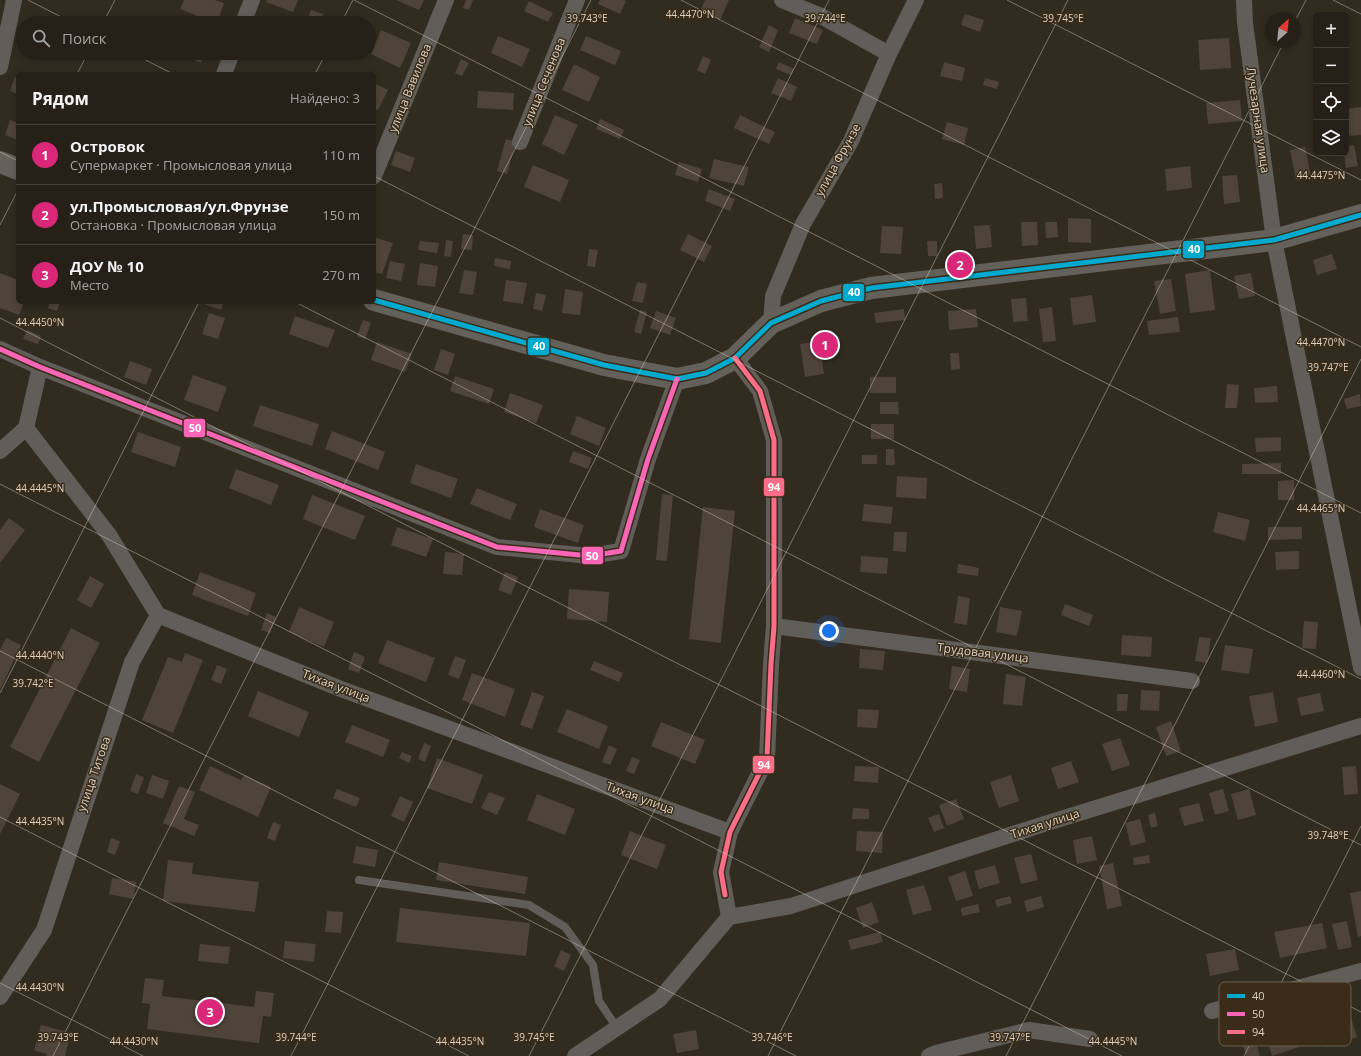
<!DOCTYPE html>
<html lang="ru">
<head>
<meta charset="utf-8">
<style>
	body { margin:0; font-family:"Open Sans",sans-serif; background:#322d25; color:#f1f3f6 }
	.controls { position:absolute; right:12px; top:12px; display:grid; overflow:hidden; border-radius:6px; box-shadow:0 2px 6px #0003 }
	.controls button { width:36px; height:36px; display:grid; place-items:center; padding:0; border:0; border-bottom:1px solid #423e37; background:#262018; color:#f1f3f6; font:20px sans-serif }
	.compass { position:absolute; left:1265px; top:12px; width:36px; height:36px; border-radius:50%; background:#262018; box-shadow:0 2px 6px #0003; rotate:27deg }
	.you { position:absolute; left:829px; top:631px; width:14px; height:14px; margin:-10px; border:3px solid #fff; border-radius:50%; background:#1a73e8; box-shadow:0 0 0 6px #1a73e833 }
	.badge { display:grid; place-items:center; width:26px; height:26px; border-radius:50%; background:#db2777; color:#fff; font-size:13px; font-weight:700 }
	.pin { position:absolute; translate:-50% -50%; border:2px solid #fff; box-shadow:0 1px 4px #0006 }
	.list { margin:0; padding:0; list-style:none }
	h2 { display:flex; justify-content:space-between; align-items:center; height:52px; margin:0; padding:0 16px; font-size:17px }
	h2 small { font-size:13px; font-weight:400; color:#a4a3a2 }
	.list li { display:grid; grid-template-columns:26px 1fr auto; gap:12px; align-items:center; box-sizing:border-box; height:60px; padding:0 16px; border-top:1px solid #423e37 }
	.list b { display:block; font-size:15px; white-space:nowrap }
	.list p { margin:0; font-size:13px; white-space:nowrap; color:#a4a3a2 }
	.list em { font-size:13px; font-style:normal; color:#a4a3a2 }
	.icon { flex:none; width:22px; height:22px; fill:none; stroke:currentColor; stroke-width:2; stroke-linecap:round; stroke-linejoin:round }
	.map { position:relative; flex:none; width:1361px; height:1056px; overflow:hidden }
	.search { position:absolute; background:#262018; box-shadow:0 2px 6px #0003; left:16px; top:16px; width:360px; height:44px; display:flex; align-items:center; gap:10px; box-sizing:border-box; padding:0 14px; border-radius:22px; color:#a4a3a2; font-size:15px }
	.panel { position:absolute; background:#262018; box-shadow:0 2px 6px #0003; left:16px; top:72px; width:360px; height:232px; border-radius:6px }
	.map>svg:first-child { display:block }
	.building { fill:#4f443a }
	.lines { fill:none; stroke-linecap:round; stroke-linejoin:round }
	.lane { stroke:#615e59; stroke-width:8 }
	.street { stroke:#615e59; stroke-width:16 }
	.secondary { stroke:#64615b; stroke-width:22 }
	.bus-1-casing { stroke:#3a2c18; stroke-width:8 }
	.bus-2-casing { stroke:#3a2c18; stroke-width:8 }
	.bus-3-casing { stroke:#3a2c18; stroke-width:8 }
	.bus-1 { stroke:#00a9ce; stroke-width:5 }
	.bus-2 { stroke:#fa66b7; stroke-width:5 }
	.bus-3 { stroke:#fb6d88; stroke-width:5 }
	.ticks { fill:none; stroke:#dad1c5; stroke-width:1; stroke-opacity:0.45 }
	.labels { text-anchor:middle; stroke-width:3; stroke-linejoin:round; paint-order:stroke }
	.street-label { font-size:12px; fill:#dad1c5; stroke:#3a2c18 }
	.key { fill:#3a2c18; stroke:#6a5e4c; stroke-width:1 }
	.key-label { font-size:11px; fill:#dad1c5 }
	.ticks-label { font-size:10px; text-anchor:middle; fill:#dad1c5; stroke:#3a2c18; stroke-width:3; stroke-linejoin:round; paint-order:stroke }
	.line-badge { stroke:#3a2c18; stroke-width:1.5 }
	.badge-label { font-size:11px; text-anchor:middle; font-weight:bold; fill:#fff }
</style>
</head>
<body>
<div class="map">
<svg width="1361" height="1056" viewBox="0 0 1361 1056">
	<rect width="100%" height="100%" fill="#322b20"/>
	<path class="building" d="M 184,0 L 215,0 L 224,3 L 217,23 L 215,23 L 180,9 Z
		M 267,0 L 298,0 L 293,12 L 266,2 Z
		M 396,0 L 424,0 L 419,10 Z
		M 466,0 L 473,0 L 469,10 L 463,8 Z
		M 600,0 L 624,0 L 626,1 L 620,14 L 598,4 Z
		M 705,0 L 729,0 L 720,20 L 700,11 Z
		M 529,1 L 553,13 L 548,22 L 524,11 Z
		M 311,10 L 323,14 L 320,23 L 306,23 Z
		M 965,14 L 984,20 L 980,32 L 961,25 Z
		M 795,18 L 823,30 L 817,44 L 789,33 Z
		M 769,25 L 778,30 L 769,52 L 759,47 Z
		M 381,30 L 411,43 L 400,68 L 371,54 Z
		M 498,36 L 530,49 L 522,67 L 491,53 Z
		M 586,36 L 621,51 L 615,65 L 580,50 Z
		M 1229,38 L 1231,68 L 1200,70 L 1198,40 Z
		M 177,53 L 205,53 L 201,63 Z
		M 703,56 L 711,60 L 705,74 L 697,70 Z
		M 461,59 L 469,63 L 462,76 L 455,73 Z
		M 779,62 L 794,69 L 791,75 L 776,69 Z
		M 944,62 L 965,68 L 962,81 L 940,76 Z
		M 574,64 L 600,77 L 589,102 L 562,90 Z
		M 15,77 L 18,78 L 18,94 L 10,91 Z
		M 778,78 L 797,87 L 791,101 L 771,93 Z
		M 985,78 L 999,82 L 997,89 L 983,85 Z
		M 374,83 L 388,90 L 378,110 L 374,108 Z
		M 478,91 L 514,93 L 513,110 L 477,108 Z
		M 1240,100 L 1242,121 L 1208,124 L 1206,103 Z
		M 1361,107 L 1361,135 L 1346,136 L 1346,109 Z
		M 555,115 L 578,125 L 564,155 L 542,144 Z
		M 740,115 L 775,132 L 769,144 L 734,128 Z
		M 600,119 L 624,130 L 620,139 L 596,129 Z
		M 10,120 L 18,123 L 18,140 L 5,135 Z
		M 947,122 L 968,128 L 964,145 L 942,139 Z
		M 506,139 L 516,142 L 507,174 L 497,171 Z
		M 1354,145 L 1358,166 L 1346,168 L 1344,153 L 1346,153 L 1346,146 Z
		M 1305,147 L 1311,177 L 1296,180 L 1290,150 Z
		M 396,151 L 415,158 L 410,172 L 391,165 Z
		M 714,159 L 749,167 L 744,186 L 709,178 Z
		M 679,162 L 702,169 L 698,182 L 675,175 Z
		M 533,165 L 569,180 L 560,202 L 524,187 Z
		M 1190,166 L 1192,188 L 1167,191 L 1165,169 Z
		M 1237,175 L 1240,202 L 1224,204 L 1222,176 Z
		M 942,183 L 943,198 L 935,199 L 934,184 Z
		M 709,189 L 735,199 L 730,211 L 705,201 Z
		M 1068,218 L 1091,219 L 1091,243 L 1068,242 Z
		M 1021,222 L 1037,222 L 1038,245 L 1022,246 Z
		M 1045,222 L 1057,222 L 1058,237 L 1046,238 Z
		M 990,225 L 992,247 L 976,249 L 974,226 Z
		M 882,226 L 903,227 L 901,254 L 880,253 Z
		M 463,234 L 473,235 L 472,250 L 461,249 Z
		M 688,234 L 712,246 L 704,262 L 680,250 Z
		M 374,237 L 393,243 L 382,274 L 374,272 Z
		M 446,240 L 453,241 L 451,257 L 444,256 Z
		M 420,241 L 439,243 L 437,253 L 418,250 Z
		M 927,241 L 937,241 L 937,256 L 928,256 Z
		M 589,249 L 598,250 L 595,267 L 587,266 Z
		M 1332,254 L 1337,269 L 1317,275 L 1313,260 Z
		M 495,258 L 511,261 L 510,269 L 494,266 Z
		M 390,261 L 405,264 L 401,281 L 386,278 Z
		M 420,263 L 438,266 L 435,287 L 417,285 Z
		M 464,270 L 477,272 L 473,295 L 459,293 Z
		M 1210,270 L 1215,310 L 1190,313 L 1185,274 Z
		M 0,273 L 18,280 L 18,302 L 24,302 L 19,315 L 0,308 Z
		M 1251,273 L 1255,296 L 1239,299 L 1234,276 Z
		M 1171,279 L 1176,311 L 1160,314 L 1154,281 Z
		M 506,280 L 527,283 L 523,304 L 503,301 Z
		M 637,282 L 647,284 L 643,303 L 632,301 Z
		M 565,289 L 583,292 L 580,315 L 562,313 Z
		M 536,293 L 546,295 L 542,311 L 533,309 Z
		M 1092,295 L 1096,322 L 1073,325 L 1070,298 Z
		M 1026,298 L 1028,321 L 1013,322 L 1011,299 Z
		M 50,302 L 60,302 L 57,311 L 48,308 Z
		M 198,302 L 223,302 L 221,310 Z
		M 1052,307 L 1056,341 L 1043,342 L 1039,309 Z
		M 904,309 L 905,320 L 876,323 L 874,313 Z
		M 976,309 L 978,327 L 949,330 L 948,311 Z
		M 640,310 L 647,312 L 641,334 L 634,332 Z
		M 656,311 L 676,318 L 670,335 L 650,328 Z
		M 209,313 L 225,318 L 218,339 L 202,334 Z
		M 295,316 L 335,330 L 328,348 L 289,334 Z
		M 1178,317 L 1180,332 L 1149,335 L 1147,321 Z
		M 363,320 L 371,323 L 365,339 L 357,336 Z
		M 27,330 L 41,336 L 38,344 L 23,339 Z
		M 819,341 L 824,374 L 805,377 L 800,344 Z
		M 377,342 L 412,354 L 405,372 L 371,360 Z
		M 441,349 L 455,354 L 448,375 L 434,370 Z
		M 950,353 L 959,353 L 960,369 L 951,370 Z
		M 130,361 L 152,369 L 146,385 L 124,377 Z
		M 193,375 L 227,387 L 218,412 L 184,400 Z
		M 455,376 L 494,389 L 489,404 L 450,391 Z
		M 870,377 L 896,377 L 896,393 L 870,393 Z
		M 1227,384 L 1239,385 L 1237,408 L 1225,408 Z
		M 1277,386 L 1278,402 L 1255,403 L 1254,388 Z
		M 510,393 L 543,405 L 536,423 L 504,412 Z
		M 1360,394 L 1361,406 L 1347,409 L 1344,399 Z
		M 880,402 L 898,402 L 899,414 L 880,414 Z
		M 260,405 L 319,424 L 312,446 L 253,426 Z
		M 577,416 L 606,428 L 599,446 L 570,434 Z
		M 871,424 L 894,424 L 894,439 L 871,439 Z
		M 332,431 L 385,452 L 378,470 L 325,449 Z
		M 138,432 L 181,447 L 175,467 L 131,452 Z
		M 1281,437 L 1281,451 L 1256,452 L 1255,438 Z
		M 886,449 L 894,449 L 895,465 L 886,465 Z
		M 573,451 L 592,458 L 588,469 L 569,462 Z
		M 862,455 L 877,455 L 877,464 L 862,464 Z
		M 1281,463 L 1281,474 L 1242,474 L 1242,464 Z
		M 416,464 L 458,479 L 451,498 L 410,483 Z
		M 236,469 L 279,485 L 271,505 L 229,488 Z
		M 897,476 L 927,478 L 926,499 L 896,497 Z
		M 1294,480 L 1294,500 L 1278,500 L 1278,481 Z
		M 477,488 L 517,504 L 510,520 L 470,504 Z
		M 662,494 L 673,495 L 667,561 L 656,560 Z
		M 312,495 L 365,516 L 355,540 L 303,519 Z
		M 864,504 L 893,507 L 891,524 L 862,521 Z
		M 703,507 L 735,511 L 721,643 L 689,639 Z
		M 540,509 L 584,525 L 578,543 L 534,527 Z
		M 1218,512 L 1250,520 L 1245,541 L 1213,532 Z
		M 9,518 L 25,530 L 0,563 L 0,530 Z
		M 397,527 L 433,539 L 426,557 L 391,545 Z
		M 1268,527 L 1302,527 L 1302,539 L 1268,540 Z
		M 894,532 L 907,532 L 906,552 L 893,551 Z
		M 1299,551 L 1299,569 L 1276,570 L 1275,552 Z
		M 445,552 L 464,554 L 462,575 L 443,574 Z
		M 861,556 L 888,558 L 887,574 L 860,572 Z
		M 958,564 L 979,568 L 978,576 L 957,573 Z
		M 200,572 L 256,593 L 248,616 L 192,595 Z
		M 505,572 L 518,577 L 511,595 L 498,590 Z
		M 90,576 L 104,584 L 91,608 L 77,600 Z
		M 569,589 L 609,592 L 607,622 L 567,619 Z
		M 958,596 L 970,598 L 967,625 L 954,623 Z
		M 1065,604 L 1093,615 L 1089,626 L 1061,615 Z
		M 299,607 L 334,622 L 324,647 L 289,632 Z
		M 1000,607 L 1022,611 L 1017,636 L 996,632 Z
		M 267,613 L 276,617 L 270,633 L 261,630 Z
		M 1304,621 L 1318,622 L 1316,649 L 1302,648 Z
		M 71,628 L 100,643 L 39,762 L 10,747 Z
		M 1122,635 L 1152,637 L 1151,657 L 1121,655 Z
		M 1199,637 L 1211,638 L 1207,663 L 1195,661 Z
		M 6,638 L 21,645 L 0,690 L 0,650 Z
		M 387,640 L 435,658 L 426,682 L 378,663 Z
		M 1225,645 L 1253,649 L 1249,674 L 1221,670 Z
		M 860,649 L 885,651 L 883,670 L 859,668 Z
		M 354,652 L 365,657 L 359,673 L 348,669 Z
		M 185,653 L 203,660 L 173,733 L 142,720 L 168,657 L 182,662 Z
		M 455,656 L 466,660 L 459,679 L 448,675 Z
		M 594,661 L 623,673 L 619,682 L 590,670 Z
		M 217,665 L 227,669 L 221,684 L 211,680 Z
		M 952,666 L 970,669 L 967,692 L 949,689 Z
		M 472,673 L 515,689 L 505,717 L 462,700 Z
		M 1006,674 L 1026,677 L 1022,706 L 1003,704 Z
		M 1141,690 L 1160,691 L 1159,711 L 1140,710 Z
		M 258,691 L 309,712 L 299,737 L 248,716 Z
		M 532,692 L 544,696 L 532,729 L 520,725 Z
		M 1273,692 L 1278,722 L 1255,727 L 1249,696 Z
		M 1320,693 L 1324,711 L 1301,716 L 1297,698 Z
		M 1117,694 L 1128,694 L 1127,711 L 1117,711 Z
		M 567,709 L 608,726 L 599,749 L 557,732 Z
		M 858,709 L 879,710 L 877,728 L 857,727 Z
		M 1171,721 L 1181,751 L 1166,756 L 1156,727 Z
		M 661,722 L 705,740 L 695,764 L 651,746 Z
		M 352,725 L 390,740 L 383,757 L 345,742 Z
		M 1120,738 L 1130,765 L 1112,771 L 1102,744 Z
		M 424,743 L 431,746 L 425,762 L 418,759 Z
		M 609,745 L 617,749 L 610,765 L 602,762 Z
		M 402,752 L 412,756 L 409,763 L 399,758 Z
		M 632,757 L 640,760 L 634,774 L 626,771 Z
		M 437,758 L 483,775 L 472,804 L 427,788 Z
		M 1071,761 L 1079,782 L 1058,789 L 1051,768 Z
		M 210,766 L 241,780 L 244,775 L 271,787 L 258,817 L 199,790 Z
		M 855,766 L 879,767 L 878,783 L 854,781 Z
		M 1356,766 L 1358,794 L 1344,795 L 1342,767 Z
		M 136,774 L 144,777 L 138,794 L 130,791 Z
		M 152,775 L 169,781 L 163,799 L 146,793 Z
		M 1011,775 L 1019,801 L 999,808 L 990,782 Z
		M 0,784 L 20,794 L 0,834 Z
		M 179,786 L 195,792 L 184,819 L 199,825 L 194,836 L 163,823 Z
		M 337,789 L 360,798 L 356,807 L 333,798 Z
		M 1223,789 L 1229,811 L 1215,815 L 1209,793 Z
		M 1249,789 L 1256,815 L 1238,820 L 1231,794 Z
		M 489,792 L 505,798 L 497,815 L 481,808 Z
		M 537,794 L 575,809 L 565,835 L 527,820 Z
		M 400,796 L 413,802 L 404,822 L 391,816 Z
		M 956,799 L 964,819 L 947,826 L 939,805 Z
		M 1199,803 L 1204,821 L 1184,826 L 1179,808 Z
		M 853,808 L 869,809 L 869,819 L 852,819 Z
		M 1155,813 L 1158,826 L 1151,828 L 1148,815 Z
		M 939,814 L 944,828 L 934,832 L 928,818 Z
		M 1140,819 L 1146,842 L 1131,846 L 1125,823 Z
		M 273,822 L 281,825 L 275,841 L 267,838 Z
		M 630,831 L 666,845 L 657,869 L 621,855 Z
		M 857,831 L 883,832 L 882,853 L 856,851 Z
		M 1092,836 L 1097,860 L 1077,864 L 1073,840 Z
		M 111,838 L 120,841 L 115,855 L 107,852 Z
		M 356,846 L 378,850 L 375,867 L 353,863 Z
		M 1031,854 L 1038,880 L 1021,884 L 1014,858 Z
		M 1149,855 L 1150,863 L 1134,865 L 1133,858 Z
		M 168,860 L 193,863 L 192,874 L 259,882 L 255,912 L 163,901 Z
		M 439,862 L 528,877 L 525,894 L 436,880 Z
		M 1113,863 L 1122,906 L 1107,909 L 1099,866 Z
		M 995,865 L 1000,883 L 979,889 L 974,871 Z
		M 965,871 L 973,896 L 956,901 L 948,877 Z
		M 112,878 L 136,882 L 133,899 L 109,894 Z
		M 924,885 L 932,910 L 913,915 L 906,890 Z
		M 1361,891 L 1361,936 L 1358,937 L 1350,893 Z
		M 1010,896 L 1012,903 L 997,907 L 995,900 Z
		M 1041,896 L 1044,907 L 1027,912 L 1024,901 Z
		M 872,902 L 879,922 L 863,928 L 856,908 Z
		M 978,904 L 980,912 L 962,916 L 961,908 Z
		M 400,908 L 530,923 L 526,956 L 396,942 Z
		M 327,911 L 343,912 L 341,933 L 325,932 Z
		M 1347,921 L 1352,947 L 1338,950 L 1332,924 Z
		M 1322,923 L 1327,948 L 1280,958 L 1274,932 Z
		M 880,932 L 883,942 L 851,950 L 848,940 Z
		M 285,941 L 316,944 L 314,962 L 283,958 Z
		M 200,944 L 230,947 L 228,964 L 198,961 Z
		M 1235,949 L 1239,970 L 1210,976 L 1206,954 Z
		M 561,950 L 571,955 L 564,971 L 554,966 Z
		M 145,978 L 164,980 L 162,996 L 254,1007 L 256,991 L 274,993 L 271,1017 L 263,1016 L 259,1043 L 147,1029 L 150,1004 L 142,1003 Z
		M 1346,1002 L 1357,1037 L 1326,1047 L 1315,1012 Z
		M 1293,1016 L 1302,1046 L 1272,1056 L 1263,1025 Z
		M 1249,1020 L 1260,1056 L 1246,1056 L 1236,1024 Z
		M 41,1025 L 71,1033 L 65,1056 L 46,1056 L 47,1054 L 34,1051 Z
		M 696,1030 L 699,1049 L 677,1053 L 673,1034 Z"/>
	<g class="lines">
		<path class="lane" d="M 359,880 L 529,905 L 565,927 L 593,965 L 599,1001 L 617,1028"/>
		<path class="street" d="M 782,0 L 821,16 L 889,54
			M 1244,0 L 1245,23 L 1274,240 L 1361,668
			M 243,23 L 252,0
			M 0,67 L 14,0
			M 224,74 L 232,53
			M 520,142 L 577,0
			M 374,176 L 446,0
			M 771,323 L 773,296 L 803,224 L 851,141 L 889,54 L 916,0
			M 0,349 L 40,367 L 497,547 L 590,556 L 621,551 L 648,459 L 677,379
			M 26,428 L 109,535 L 158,615 L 341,689 L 730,832
			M 0,451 L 26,428 L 40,367
			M 774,626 L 1192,681
			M 729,917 L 791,906 L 1041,825 L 1361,726
			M 729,917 L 721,872 L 730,832 L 767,758 L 771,664 L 774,626 L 774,440 L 760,391 L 735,358
			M 0,997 L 44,930 L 132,662 L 158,615
			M 1212,1011 L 1361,971
			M 575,1056 L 660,999 L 729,917
			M 929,1056 L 936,1053 L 1029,1030 L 1090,1039"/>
		<path class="secondary" d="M 0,162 L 18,169
			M 374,300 L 604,365 L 677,379 L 706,373 L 735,358 L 771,323 L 821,301 L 871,288 L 1274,240 L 1361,215"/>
		<g class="bus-1-casing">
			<path id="bus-1" d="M 374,300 L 604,365 L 677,379 L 706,373 L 735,358 L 771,323 L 821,301 L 871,288 L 1274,240 L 1361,215"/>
		</g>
		<g class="bus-2-casing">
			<path id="bus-2" d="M 0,349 L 40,367 L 497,547 L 590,556 L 621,551 L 648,459 L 677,379"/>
		</g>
		<g class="bus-3-casing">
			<path id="bus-3" d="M 725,895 L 721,872 L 730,832 L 767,758 L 771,664 L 774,626 L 774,440 L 760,391 L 735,358"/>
		</g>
		<use href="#bus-1" class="bus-1"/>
		<use href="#bus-2" class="bus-2"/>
		<use href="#bus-3" class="bus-3"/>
	</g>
	<path class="ticks" d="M 28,0 L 73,23M 354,0 L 1361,513M 681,0 L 1361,347M 1007,0 L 1361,180M 1333,0 L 1361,14M 1295,21 L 1306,0M 103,23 L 115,0M 341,23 L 353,0M 132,53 L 173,74M 77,74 L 88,53M 315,74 L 326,53M 0,152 L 18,161M 374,176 L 1361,679M 0,225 L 18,190M 295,302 L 1361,845M 0,318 L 1361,1012M 0,484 L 1122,1056M 0,651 L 796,1056M 0,693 L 199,302M 0,817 L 469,1056M 0,983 L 143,1056M 53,1056 L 591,0M 291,1056 L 829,0M 529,1056 L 1068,0M 768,1056 L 1284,42M 1006,1056 L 1361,359M 1244,1056 L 1361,826"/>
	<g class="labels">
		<g class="street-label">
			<text transform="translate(544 82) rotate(-68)" y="4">улица Сеченова</text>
			<text transform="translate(410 88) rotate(-68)" y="4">улица Вавилова</text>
			<text transform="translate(1258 120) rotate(82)" y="4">Лучезарная улица</text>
			<text transform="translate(838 160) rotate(-61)" y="4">улица Фрунзе</text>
			<text transform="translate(983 653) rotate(7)" y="4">Трудовая улица</text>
			<text transform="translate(336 686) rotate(21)" y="4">Тихая улица</text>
			<text transform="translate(94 774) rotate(-71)" y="4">улица Титова</text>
			<text transform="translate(640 798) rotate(20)" y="4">Тихая улица</text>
			<text transform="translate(1045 824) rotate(-18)" y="4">Тихая улица</text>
		</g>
	</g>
	<rect x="1219" y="982" width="132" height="64" rx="6" class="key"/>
	<rect x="1227" y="994" width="18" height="4" fill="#00a9ce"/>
	<rect x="1227" y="1012" width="18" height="4" fill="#fa66b7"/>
	<rect x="1227" y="1030" width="18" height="4" fill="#fb6d88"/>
	<g class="key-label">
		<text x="1252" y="1000">40</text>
		<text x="1252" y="1018">50</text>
		<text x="1252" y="1036">94</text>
	</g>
	<g class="ticks-label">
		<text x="690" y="18">44.4470°N</text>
		<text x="587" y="22">39.743°E</text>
		<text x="825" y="22">39.744°E</text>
		<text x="1063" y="22">39.745°E</text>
		<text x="1321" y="179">44.4475°N</text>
		<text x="40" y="326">44.4450°N</text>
		<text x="1321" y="346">44.4470°N</text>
		<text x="1328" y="371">39.747°E</text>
		<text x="40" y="492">44.4445°N</text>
		<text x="1321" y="512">44.4465°N</text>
		<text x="40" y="659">44.4440°N</text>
		<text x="1321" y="678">44.4460°N</text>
		<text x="33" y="687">39.742°E</text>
		<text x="40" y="825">44.4435°N</text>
		<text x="1328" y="839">39.748°E</text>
		<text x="40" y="991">44.4430°N</text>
		<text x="58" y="1041">39.743°E</text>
		<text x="296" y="1041">39.744°E</text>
		<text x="534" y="1041">39.745°E</text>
		<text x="772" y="1041">39.746°E</text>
		<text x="1010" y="1041">39.747°E</text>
		<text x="134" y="1045">44.4430°N</text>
		<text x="460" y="1045">44.4435°N</text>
		<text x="1113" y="1045">44.4445°N</text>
	</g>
	<g class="line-badge">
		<rect x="1182" y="240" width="23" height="19" rx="4" fill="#00a9ce"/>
		<rect x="842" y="283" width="23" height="19" rx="4" fill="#00a9ce"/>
		<rect x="527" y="337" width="23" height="19" rx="4" fill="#00a9ce"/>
		<rect x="183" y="418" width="23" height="20" rx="4" fill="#fa66b7"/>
		<rect x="763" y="477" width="22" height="20" rx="4" fill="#fb6d88"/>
		<rect x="581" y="546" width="23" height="19" rx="4" fill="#fa66b7"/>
		<rect x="752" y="755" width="23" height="19" rx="4" fill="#fb6d88"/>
	</g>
	<g class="badge-label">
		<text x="1194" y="253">40</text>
		<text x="854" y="296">40</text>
		<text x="539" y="350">40</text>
		<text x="195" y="432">50</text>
		<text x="774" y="491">94</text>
		<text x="592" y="560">50</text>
		<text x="764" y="769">94</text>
	</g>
</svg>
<div class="controls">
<button>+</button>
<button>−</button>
<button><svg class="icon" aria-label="locate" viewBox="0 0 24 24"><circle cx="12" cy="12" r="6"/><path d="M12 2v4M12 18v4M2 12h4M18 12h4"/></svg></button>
<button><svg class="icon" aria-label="layers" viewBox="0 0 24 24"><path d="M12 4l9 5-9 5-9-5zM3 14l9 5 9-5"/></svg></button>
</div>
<svg class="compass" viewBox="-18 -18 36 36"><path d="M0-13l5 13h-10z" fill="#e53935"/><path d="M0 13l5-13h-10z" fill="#a4a3a2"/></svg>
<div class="you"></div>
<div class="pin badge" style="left:825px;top:345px">1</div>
<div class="pin badge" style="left:960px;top:265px">2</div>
<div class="pin badge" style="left:210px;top:1012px">3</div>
<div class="search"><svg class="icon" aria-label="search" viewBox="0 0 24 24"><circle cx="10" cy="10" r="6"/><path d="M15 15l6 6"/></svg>Поиск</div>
<section class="panel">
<h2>Рядом<small>Найдено: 3</small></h2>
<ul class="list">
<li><span class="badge">1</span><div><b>Островок</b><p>Супермаркет · Промысловая улица</p></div><em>110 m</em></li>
<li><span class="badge">2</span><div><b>ул.Промысловая/ул.Фрунзе</b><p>Остановка · Промысловая улица</p></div><em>150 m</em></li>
<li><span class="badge">3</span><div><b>ДОУ № 10</b><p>Место</p></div><em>270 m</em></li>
</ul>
</section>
</div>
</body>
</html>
